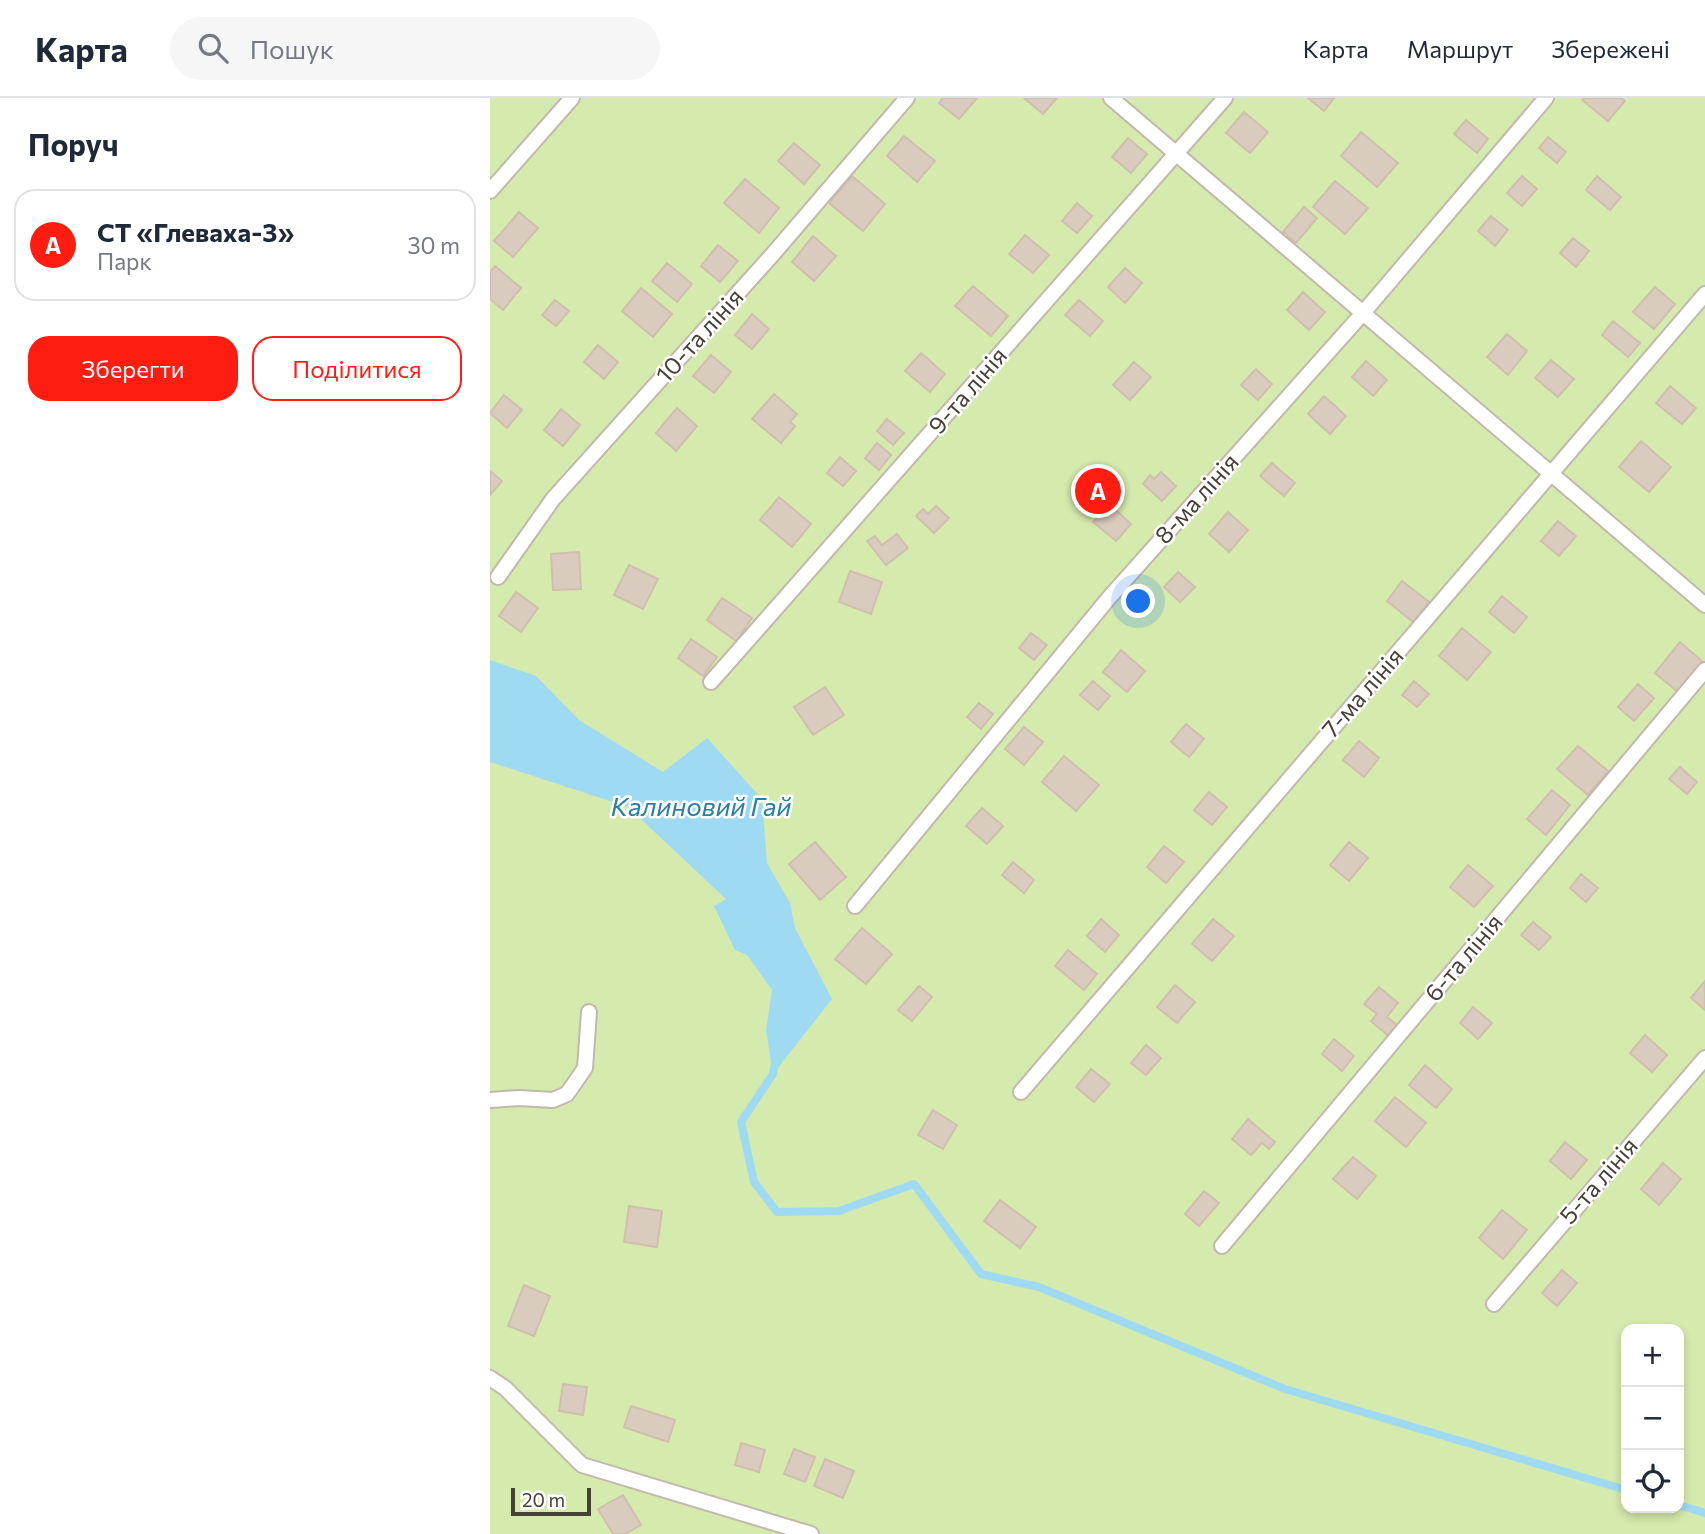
<!DOCTYPE html>
<html lang="uk">
<head>
<meta charset="utf-8">
<style>
	body { margin:0; font-family:Commissioner,sans-serif; background:#f6f6f7; color:#1f2937 }
	.controls { position:absolute; right:21px; bottom:21px; display:grid; overflow:hidden; border-radius:14px; box-shadow:0 4px 10px #0003 }
	.controls button { width:63px; height:63px; display:grid; place-items:center; padding:0; border:0; border-bottom:2px solid #e0e1e3; background:#fff; color:#1f2937; font:35px sans-serif }
	.scale { position:absolute; left:21px; bottom:18px; width:80px; box-sizing:border-box; padding-left:7px; border:4px solid #473e35; border-top:0; font-size:19px; line-height:24px; white-space:nowrap; color:#473e35; -webkit-text-stroke:5px #fff; paint-order:stroke }
	.you { position:absolute; left:649px; top:504px; width:24px; height:24px; margin:-18px; border:5px solid #fff; border-radius:50%; background:#1a73e8; box-shadow:0 0 0 10px #1a73e833 }
	.badge { display:grid; place-items:center; width:46px; height:46px; border-radius:50%; background:#ff1c11; color:#fff; font-size:23px; font-weight:700 }
	.pin { position:absolute; translate:-50% -50%; border:4px solid #fff; box-shadow:0 2px 7px #0006 }
	.list { margin:0; padding:0; list-style:none }
	h2 { display:flex; justify-content:space-between; align-items:center; height:91px; margin:0; padding:0 28px; font-size:30px }
	h2 small { font-size:23px; font-weight:400; color:#747a83 }
	.list li { display:grid; grid-template-columns:46px 1fr auto; gap:21px; align-items:center; box-sizing:border-box; height:112px; margin:0 14px 14px; padding:0 14px; border:2px solid #e0e1e3; border-radius:21px }
	.list b { display:block; font-size:26px; white-space:nowrap }
	.list p { margin:0; font-size:23px; white-space:nowrap; color:#747a83 }
	.list em { font-size:23px; font-style:normal; color:#747a83 }
	.actions { display:flex; gap:14px; padding:21px 28px }
	.actions a { flex:1; padding:16px 0; border:2px solid #ff1c11; border-radius:21px; text-align:center; font-size:24px; color:#ff1c11 }
	.actions .main { background:#ff1c11; color:#fff }
	.icon { flex:none; width:38px; height:38px; fill:none; stroke:currentColor; stroke-width:2; stroke-linecap:round; stroke-linejoin:round }
	.map { position:relative; flex:none; width:1215px; height:1436px; overflow:hidden }
	header { display:flex; align-items:center; gap:42px; box-sizing:border-box; height:98px; padding:0 35px; background:#fff; border-bottom:2px solid #e0e1e3 }
	header strong { font-size:33px }
	nav { display:flex; gap:38px; margin-inline-start:auto; font-size:24px }
	.search { width:490px; height:63px; background:#f6f6f7; display:flex; align-items:center; gap:18px; box-sizing:border-box; padding:0 24px; border-radius:38px; color:#747a83; font-size:26px }
	main { display:flex }
	aside { flex:1; background:#fff }
	.map>svg:first-child { display:block }
	.green { fill:#d5eaad; fill-rule:evenodd }
	.water { fill:#9fdaf3 }
	.lines { fill:none; stroke-linecap:round; stroke-linejoin:round }
	.stream { stroke:#9fdaf3; stroke-width:8 }
	.building { fill:#d9cbbe; stroke:#d1bfae; stroke-width:2 }
	.service-casing { stroke:#c2b8ab; stroke-width:18 }
	.service { stroke:#fff; stroke-width:14 }
	.labels { text-anchor:middle; stroke-width:5; stroke-linejoin:round; paint-order:stroke }
	.street-label { font-size:24px; fill:#473e35; stroke:#fff }
	.water-label { font-size:26px; font-style:italic; fill:#277ea6; stroke:#fff }
</style>
</head>
<body>
<header>
<strong>Карта</strong>
<div class="search"><svg class="icon" aria-label="search" viewBox="0 0 24 24"><circle cx="10" cy="10" r="6"/><path d="M15 15l6 6"/></svg>Пошук</div>
<nav><a>Карта</a><a>Маршрут</a><a>Збережені</a></nav>
</header>
<main>
<aside>
<h2>Поруч<small></small></h2>
<ul class="list">
<li><span class="badge">A</span><div><b>СТ «Глеваха-3»</b><p>Парк</p></div><em>30 m</em></li>
</ul>
<div class="actions"><a class="main">Зберегти</a><a>Поділитися</a></div>
</aside>
<div class="map">
<svg width="1215" height="1436" viewBox="0 0 1215 1436">
	<rect width="100%" height="100%" fill="#f4eee6"/>
	<path class="green" d="M 0,0 L 1215,0 L 1215,1436 L 0,1436 ZM 1136,1231 L 1189,1231 L 1189,1410 L 1136,1410 Z"/>
	<path class="water" d="M 0,562 L 46,578 L 89,622 L 173,674 L 217,640 L 272,701 L 277,765 L 300,805 L 305,830 L 342,901 L 283,976 L 276,932 L 282,892 L 257,857 L 245,852 L 224,808 L 236,801 L 138,709 L 0,664 Z"/>
	<g class="lines">
		<path class="stream" d="M 285,966 L 283,976 L 251,1024 L 264,1084 L 287,1114 L 349,1113 L 424,1086 L 491,1176 L 549,1189 L 795,1291 L 1136,1392
			M 1189,1407 L 1215,1415"/>
	</g>
	<path class="building" d="M 453,0 L 487,0 L 469,21 L 449,5 Z
		M 534,0 L 567,0 L 553,16 Z
		M 818,0 L 844,0 L 834,13 Z
		M 1094,0 L 1131,0 L 1135,3 L 1118,23 L 1092,2 Z
		M 754,14 L 778,34 L 760,55 L 736,35 Z
		M 976,22 L 998,41 L 987,55 L 964,36 Z
		M 871,34 L 908,65 L 887,89 L 851,58 Z
		M 414,38 L 445,63 L 427,84 L 397,58 Z
		M 1058,39 L 1076,54 L 1067,65 L 1049,50 Z
		M 638,40 L 657,56 L 641,75 L 622,59 Z
		M 304,45 L 330,67 L 314,86 L 288,63 Z
		M 362,78 L 395,106 L 373,133 L 339,105 Z
		M 1032,78 L 1047,91 L 1032,108 L 1017,95 Z
		M 1107,78 L 1131,99 L 1120,112 L 1096,92 Z
		M 255,81 L 289,110 L 269,135 L 234,105 Z
		M 845,83 L 878,110 L 855,136 L 823,109 Z
		M 587,105 L 602,118 L 587,135 L 572,123 Z
		M 814,109 L 827,120 L 806,145 L 793,134 Z
		M 29,114 L 48,130 L 23,159 L 4,143 Z
		M 1001,118 L 1018,132 L 1005,148 L 988,133 Z
		M 535,137 L 559,157 L 543,175 L 519,156 Z
		M 323,138 L 346,158 L 324,183 L 302,164 Z
		M 1083,140 L 1099,153 L 1086,169 L 1070,155 Z
		M 228,147 L 248,163 L 230,184 L 211,168 Z
		M 177,165 L 202,186 L 187,204 L 162,183 Z
		M 5,168 L 31,190 L 13,212 L 0,201 L 0,174 Z
		M 635,170 L 652,185 L 635,205 L 618,189 Z
		M 483,188 L 518,218 L 501,238 L 465,208 Z
		M 1165,189 L 1185,206 L 1164,231 L 1143,214 Z
		M 151,190 L 182,216 L 163,239 L 132,213 Z
		M 813,194 L 835,214 L 819,232 L 797,212 Z
		M 65,202 L 79,213 L 66,228 L 52,217 Z
		M 589,202 L 613,223 L 600,238 L 575,217 Z
		M 262,216 L 279,231 L 262,251 L 245,237 Z
		M 1123,223 L 1150,245 L 1138,259 L 1112,237 Z
		M 1017,236 L 1037,253 L 1018,277 L 997,259 Z
		M 108,247 L 128,264 L 114,281 L 94,264 Z
		M 431,255 L 455,276 L 440,294 L 415,273 Z
		M 221,257 L 241,274 L 224,295 L 203,278 Z
		M 1061,262 L 1084,281 L 1068,299 L 1045,280 Z
		M 876,263 L 897,282 L 883,298 L 862,279 Z
		M 644,264 L 661,279 L 640,302 L 623,287 Z
		M 766,271 L 782,286 L 768,302 L 751,287 Z
		M 1180,288 L 1206,310 L 1192,326 L 1166,305 Z
		M 284,296 L 307,316 L 300,324 L 305,328 L 291,345 L 262,321 Z
		M 14,297 L 32,312 L 17,330 L 0,315 Z
		M 834,298 L 856,318 L 840,336 L 818,316 Z
		M 187,310 L 207,328 L 186,353 L 166,335 Z
		M 71,311 L 90,327 L 73,348 L 54,332 Z
		M 397,321 L 414,335 L 403,347 L 387,333 Z
		M 1151,343 L 1181,369 L 1159,394 L 1129,369 Z
		M 387,345 L 401,357 L 389,372 L 375,360 Z
		M 350,359 L 366,373 L 353,388 L 337,375 Z
		M 782,365 L 805,385 L 794,398 L 770,378 Z
		M 0,373 L 12,383 L 0,397 Z
		M 671,374 L 686,388 L 672,403 L 653,386 L 660,377 L 664,381 Z
		M 289,399 L 321,426 L 302,449 L 270,422 Z
		M 619,406 L 641,426 L 626,443 L 603,424 Z
		M 446,408 L 459,420 L 444,435 L 426,418 L 433,411 L 438,416 Z
		M 738,414 L 758,432 L 739,454 L 719,436 Z
		M 1068,423 L 1086,438 L 1069,458 L 1051,443 Z
		M 407,436 L 418,450 L 396,467 L 377,443 L 385,438 L 392,447 Z
		M 89,454 L 91,491 L 63,492 L 61,456 Z
		M 139,467 L 168,481 L 153,511 L 124,497 Z
		M 360,473 L 392,484 L 381,516 L 349,504 Z
		M 688,474 L 705,489 L 690,504 L 674,489 Z
		M 912,483 L 939,504 L 923,524 L 897,503 Z
		M 26,494 L 48,510 L 31,534 L 9,518 Z
		M 1012,498 L 1037,519 L 1024,535 L 999,514 Z
		M 232,500 L 262,520 L 246,543 L 217,522 Z
		M 972,530 L 1001,554 L 977,582 L 949,558 Z
		M 541,535 L 557,547 L 544,562 L 529,550 Z
		M 201,541 L 227,559 L 213,578 L 188,560 Z
		M 1190,544 L 1213,564 L 1188,594 L 1165,575 Z
		M 631,552 L 655,573 L 637,594 L 613,574 Z
		M 603,583 L 620,598 L 608,612 L 590,597 Z
		M 924,583 L 939,596 L 927,609 L 912,597 Z
		M 1148,586 L 1164,600 L 1144,623 L 1128,609 Z
		M 335,589 L 354,617 L 323,637 L 304,609 Z
		M 489,605 L 503,616 L 491,631 L 477,619 Z
		M 696,626 L 714,641 L 699,659 L 681,644 Z
		M 534,629 L 553,644 L 534,667 L 515,651 Z
		M 869,643 L 889,660 L 874,679 L 853,662 Z
		M 1088,648 L 1118,673 L 1098,697 L 1067,671 Z
		M 574,658 L 609,687 L 586,713 L 552,684 Z
		M 1190,669 L 1207,684 L 1197,696 L 1179,681 Z
		M 1062,692 L 1080,707 L 1056,737 L 1037,721 Z
		M 719,694 L 737,709 L 722,727 L 704,712 Z
		M 492,710 L 513,728 L 497,746 L 476,728 Z
		M 325,744 L 356,779 L 330,802 L 299,766 Z
		M 859,744 L 878,760 L 859,783 L 840,767 Z
		M 674,748 L 694,764 L 676,785 L 657,769 Z
		M 523,764 L 544,782 L 534,795 L 512,777 Z
		M 978,767 L 1003,788 L 984,809 L 960,789 Z
		M 1091,776 L 1108,790 L 1096,804 L 1080,790 Z
		M 611,821 L 629,837 L 615,854 L 597,838 Z
		M 723,821 L 744,838 L 722,863 L 702,846 Z
		M 1043,824 L 1061,839 L 1049,852 L 1031,837 Z
		M 372,830 L 402,856 L 376,886 L 345,861 Z
		M 578,852 L 607,876 L 594,892 L 565,868 Z
		M 1215,883 L 1215,912 L 1201,900 Z
		M 685,887 L 705,904 L 687,925 L 667,909 Z
		M 429,888 L 442,899 L 422,923 L 408,912 Z
		M 889,889 L 908,905 L 897,919 L 911,930 L 902,941 L 881,923 L 887,916 L 874,906 Z
		M 983,909 L 1002,925 L 988,941 L 970,925 Z
		M 1155,937 L 1177,957 L 1162,974 L 1140,955 Z
		M 844,941 L 864,958 L 852,973 L 832,956 Z
		M 656,947 L 671,960 L 656,977 L 641,965 Z
		M 935,967 L 962,991 L 946,1010 L 919,987 Z
		M 601,971 L 620,986 L 604,1004 L 586,989 Z
		M 905,999 L 936,1025 L 916,1049 L 885,1023 Z
		M 443,1012 L 467,1027 L 453,1051 L 428,1037 Z
		M 758,1021 L 785,1044 L 779,1051 L 772,1045 L 761,1057 L 742,1041 Z
		M 1075,1044 L 1097,1062 L 1081,1081 L 1060,1063 Z
		M 863,1059 L 886,1078 L 867,1101 L 843,1081 Z
		M 1173,1065 L 1191,1081 L 1169,1107 L 1151,1091 Z
		M 714,1093 L 729,1105 L 709,1128 L 695,1116 Z
		M 510,1102 L 546,1129 L 530,1150 L 494,1123 Z
		M 139,1108 L 172,1113 L 167,1149 L 134,1144 Z
		M 1012,1112 L 1037,1132 L 1013,1161 L 989,1140 Z
		M 1072,1172 L 1087,1185 L 1067,1208 L 1052,1195 Z
		M 34,1187 L 60,1198 L 44,1238 L 18,1228 Z
		M 73,1286 L 97,1289 L 93,1317 L 69,1313 Z
		M 141,1308 L 185,1322 L 178,1344 L 134,1329 Z
		M 251,1345 L 275,1352 L 269,1374 L 245,1367 Z
		M 304,1351 L 325,1359 L 315,1384 L 294,1376 Z
		M 335,1361 L 364,1373 L 353,1400 L 324,1388 Z
		M 133,1397 L 151,1427 L 135,1436 L 123,1436 L 108,1411 Z"/>
	<g class="lines">
		<g class="service-casing">
			<path id="service" d="M 621,0 L 1215,507
				M 0,93 L 82,0
				M 8,479 L 63,401 L 283,156 L 417,0
				M 221,584 L 735,0
				M 365,808 L 618,501 L 873,215 L 1056,0
				M 531,994 L 1215,196
				M 0,1002 L 29,1000 L 63,1002 L 77,996 L 95,970 L 99,914
				M 732,1148 L 1215,572
				M 1004,1206 L 1215,960
				M 0,1280 L 15,1290 L 92,1367 L 321,1436"/>
		</g>
		<use href="#service" class="service"/>
	</g>
	<g class="labels">
		<g class="street-label">
			<text transform="translate(210 238) rotate(-48)" y="8">10-та лінія</text>
			<text transform="translate(478 293) rotate(-49)" y="8">9-та лінія</text>
			<text transform="translate(707 401) rotate(-48)" y="8">8-ма лінія</text>
			<text transform="translate(873 595) rotate(-49)" y="8">7-ма лінія</text>
			<text transform="translate(974 860) rotate(-50)" y="8">6-та лінія</text>
			<text transform="translate(1109 1083) rotate(-49)" y="8">5-та лінія</text>
		</g>
		<g class="water-label">
			<text x="211" y="718">Калиновий Гай</text>
		</g>
	</g>
</svg>
<div class="controls">
<button>+</button>
<button>−</button>
<button><svg class="icon" aria-label="locate" viewBox="0 0 24 24"><circle cx="12" cy="12" r="6"/><path d="M12 2v4M12 18v4M2 12h4M18 12h4"/></svg></button>
</div>
<div class="scale">20 m</div>
<div class="you"></div>
<div class="pin badge" style="left:608px;top:393px">A</div>
</div>
</main>
</body>
</html>
